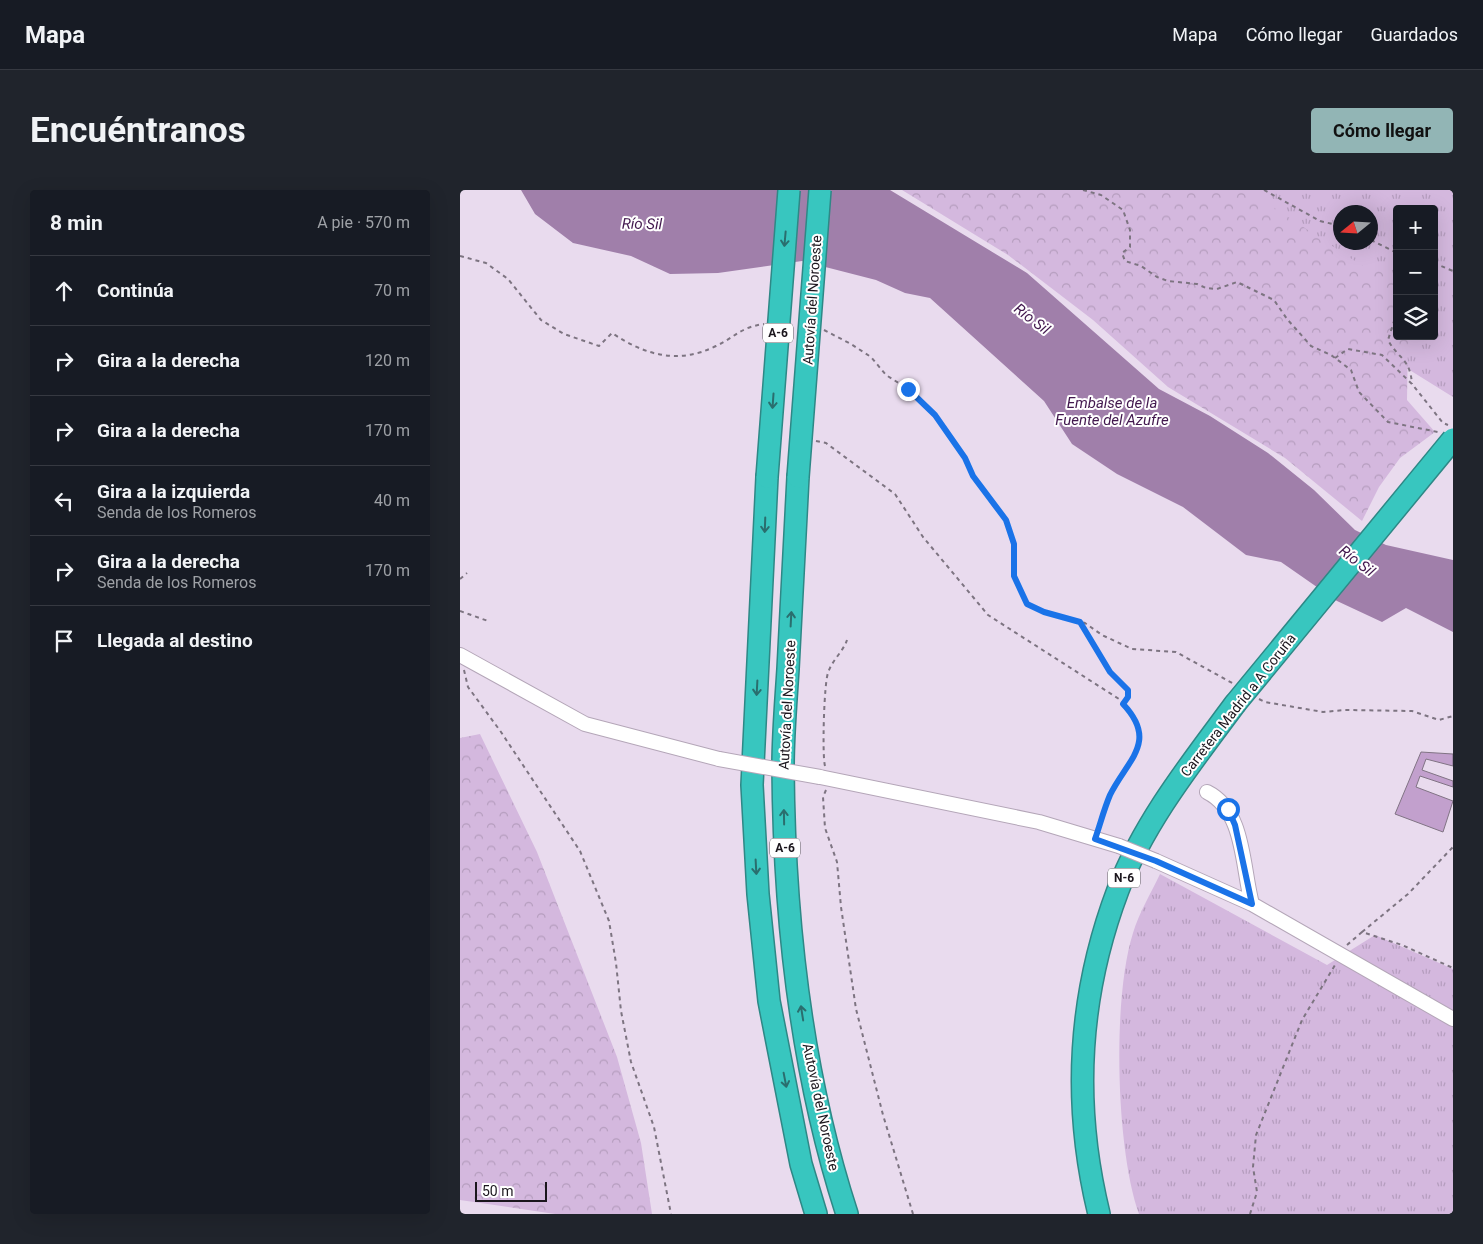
<!DOCTYPE html>
<html lang="es">
<head>
<meta charset="utf-8">
<style>
	body { margin:0; font-family:Roboto,sans-serif; background:#20242c; color:#f1f3f6 }
	.controls { position:absolute; right:15px; top:15px; display:grid; overflow:hidden; border-radius:5px; box-shadow:0 5px 20px #0002 }
	.controls button { width:45px; height:45px; display:grid; place-items:center; padding:0; border:0; border-bottom:1px solid #363941; background:#171b24; color:#f1f3f6; font:25px sans-serif }
	.compass { position:absolute; left:873px; top:15px; width:45px; height:45px; border-radius:50%; background:#171b24; box-shadow:0 5px 20px #0002; rotate:252deg }
	.scale { position:absolute; left:15px; bottom:12px; width:72px; box-sizing:border-box; padding-left:5px; border:2px solid #1b161d; border-top:0; font-size:14px; line-height:18px; white-space:nowrap; color:#1b161d; -webkit-text-stroke:4px #fff; paint-order:stroke }
	.stop { position:absolute; width:15px; height:15px; margin:-11px; border:4px solid #1a73e8; border-radius:50%; background:#fff }
	.stop.end { background:#1a73e8; border-color:#fff; box-shadow:0 1px 5px #0008 }
	.list { margin:0; padding:0; list-style:none }
	h2 { display:flex; justify-content:space-between; align-items:center; height:65px; margin:0; padding:0 20px; font-size:21px }
	h2 small { font-size:16px; font-weight:400; color:#9ea1a6 }
	.list li { display:grid; grid-template-columns:32px 1fr auto; gap:15px; align-items:center; box-sizing:border-box; height:70px; padding:0 20px; border-top:1px solid #363941 }
	.list b { display:block; font-size:19px; white-space:nowrap }
	.list p { margin:0; font-size:16px; white-space:nowrap; color:#9ea1a6 }
	.list em { font-size:16px; font-style:normal; color:#9ea1a6 }
	.icon { flex:none; width:28px; height:28px; fill:none; stroke:currentColor; stroke-width:2; stroke-linecap:round; stroke-linejoin:round }
	.map { position:relative; flex:none; width:993px; height:1024px; overflow:hidden; border-radius:5px }
	header { display:flex; align-items:center; gap:30px; box-sizing:border-box; height:70px; padding:0 25px; background:#171b24; border-bottom:1px solid #363941 }
	header strong { font-size:24px }
	nav { display:flex; gap:28px; margin-inline-start:auto; font-size:18px }
	.intro { display:flex; align-items:center; justify-content:space-between; box-sizing:border-box; height:120px; padding:0 30px }
	h1 { margin:0; font-size:35px }
	.button { padding:12px 22px; border-radius:5px; background:#92b5b5; color:#111; font-size:18px; font-weight:700 }
	main { display:flex; gap:30px; padding:0 30px }
	aside { flex:1; background:#171b24; border-radius:5px; box-shadow:0 5px 20px #0002 }
	.map>svg:first-child { display:block }
	.grass { fill:url(#grass-tufts); fill-rule:evenodd }
	.forest { fill:url(#forest-crowns) }
	.water { fill:#a07faa }
	.building { fill:#c2a0cd; stroke:#807384 }
	.lines { fill:none; stroke-linecap:round; stroke-linejoin:round }
	.minor-casing { stroke:#b4a6b8; stroke-width:16 }
	.highway-casing { stroke:#2e8886; stroke-width:24 }
	.path { stroke:#7d7481; stroke-width:2; stroke-dasharray:4 4; stroke-linecap:butt }
	.minor { stroke:#fff; stroke-width:14 }
	.highway { stroke:#38c6bf; stroke-width:21 }
	.minor-bridge-casing { stroke:#b4a6b8; stroke-width:16; stroke-linecap:butt }
	.highway-bridge-casing { stroke:#2e8886; stroke-width:24; stroke-linecap:butt }
	.minor-bridge { stroke:#fff; stroke-width:14 }
	.highway-bridge { stroke:#38c6bf; stroke-width:21 }
	.oneway { stroke:#2a6e6e }
	.route { stroke:#1a73e8; stroke-width:6 }
	.labels { text-anchor:middle; stroke-width:4; stroke-linejoin:round; paint-order:stroke }
	.shield { fill:#fff; stroke:#5f5c61; stroke-width:1 }
	.shield-label { font-size:12px; font-weight:bold; fill:#1b161d }
	.street-label { font-size:14px; fill:#1b161d; stroke:#fff }
	.water-label { font-size:15px; font-style:italic; fill:#42184e; stroke:#fff }
</style>
</head>
<body>
<header>
<strong>Mapa</strong>
<nav><a>Mapa</a><a>Cómo llegar</a><a>Guardados</a></nav>
</header>
<div class="intro"><h1>Encuéntranos</h1><a class="button">Cómo llegar</a></div>
<main>
<aside>
<h2>8 min<small>A pie · 570 m</small></h2>
<ul class="list">
<li><svg class="icon" aria-label="ahead" viewBox="0 0 24 24"><path d="M12 20V5M6 11l6-6 6 6"/></svg><div><b>Continúa</b></div><em>70 m</em></li>
<li><svg class="icon" aria-label="right" viewBox="0 0 24 24"><path d="M7 20v-9h11M14 6l5 5-5 5"/></svg><div><b>Gira a la derecha</b></div><em>120 m</em></li>
<li><svg class="icon" aria-label="right" viewBox="0 0 24 24"><path d="M7 20v-9h11M14 6l5 5-5 5"/></svg><div><b>Gira a la derecha</b></div><em>170 m</em></li>
<li><svg class="icon" aria-label="left" viewBox="0 0 24 24"><path d="M17 20v-9H6M10 6l-5 5 5 5"/></svg><div><b>Gira a la izquierda</b><p>Senda de los Romeros</p></div><em>40 m</em></li>
<li><svg class="icon" aria-label="right" viewBox="0 0 24 24"><path d="M7 20v-9h11M14 6l5 5-5 5"/></svg><div><b>Gira a la derecha</b><p>Senda de los Romeros</p></div><em>170 m</em></li>
<li><svg class="icon" aria-label="arrive" viewBox="0 0 24 24"><path d="M6 21V4h12l-3 4 3 4H6"/></svg><div><b>Llegada al destino</b></div></li>
</ul>
</aside>
<div class="map">
<svg width="993" height="1024" viewBox="0 0 993 1024">
	<defs>
		<pattern id="grass-tufts" width="24" height="20" patternUnits="userSpaceOnUse" patternTransform="scale(1.25)"><rect width="24" height="20" fill="#d4b8de"/><path d="M3 7l-1-3M5 7V3M7 7l1-3M15 17l-1-3M17 17v-4M19 17l1-3" fill="none" stroke="#b59dbe"/></pattern>
		<pattern id="forest-crowns" width="20" height="18" patternUnits="userSpaceOnUse" patternTransform="scale(1.25)"><rect width="20" height="18" fill="#d4b8de"/><path d="M2 6a3 3 0 1 1 6 0M12 15a3 3 0 1 1 6 0" fill="none" stroke="#b59dbe"/></pattern>
	</defs>
	<rect width="100%" height="100%" fill="#e9dbee"/>
	<path class="grass" d="M 706,0 L 993,0 L 993,207 L 903,151 ZM 937,19 L 974,19 L 974,146 L 937,146 ZM 881,22 L 911,22 L 911,52 L 881,52 Z
		M 700,684 L 867,775 L 915,745 L 993,779 L 993,1024 L 679,1024 C 656,960 652,809 673,743 C 679,723 691,703 700,684 Z"/>
	<path class="forest" d="M 442,0 L 802,0 L 798,7 L 901,75 L 937,87 L 937,146 L 948,146 L 947,210 L 975,242 L 940,268 L 919,297 L 902,331 L 825,268 L 708,197 L 633,130 L 548,65 Z
		M 20,544 L 77,662 L 157,867 L 181,953 L 192,1024 L 95,1024 L 0,1010 L 0,548 Z"/>
	<path class="water" d="M 61,0 L 430,0 L 567,83 L 699,199 L 750,226 L 808,263 L 854,300 L 895,340 L 926,355 L 993,370 L 993,442 L 946,418 L 922,432 L 877,411 L 821,372 L 786,365 L 723,317 L 657,284 L 612,254 L 584,211 L 470,108 L 445,103 L 416,90 L 342,71 L 258,83 L 210,84 L 171,66 L 113,53 L 75,24 Z"/>
	<path class="building" d="M 961,562 L 993,564 L 993,576 L 966,569 L 962,580 L 993,591 L 993,597 L 960,586 L 956,597 L 993,611 L 983,642 L 935,624 Z"/>
	<g class="lines">
		<g class="minor-casing">
			<path id="minor" d="M 0,465 L 125,534 L 259,569
				M 360,587 L 579,632 L 659,656
				M 747,602 C 785,621 782,677 792,714
				M 696,671 L 792,714 L 993,829"/>
		</g>
		<g class="highway-casing">
			<path id="highway" d="M 307,287 L 292,595 L 298,704 L 309,811 L 341,974 L 356,1024
				M 338,287 C 335,351 331,415 328,479 C 326,511 323,544 323,577 C 324,724 341,883 387,1024
				M 639,1024 C 612,914 618,806 658,700 C 684,632 732,572 775,514"/>
		</g>
		<path class="path" d="M 623,0 L 641,5 L 663,20 L 670,40 L 670,57 L 662,63 L 665,71 L 681,76 L 697,87 L 708,91 L 737,94 L 746,98 L 757,99 L 777,92 L 814,110 L 827,129 L 851,156 L 871,165 L 891,180 L 899,202 L 928,232 L 978,242
			M 804,0 L 860,31 L 881,36
			M 911,50 L 937,63
			M 935,63 L 937,85
			M 0,66 L 26,73 L 48,89 L 81,130 L 104,144 L 139,156 L 152,143 C 185,165 218,175 256,156 C 275,147 281,137 304,134
			M 974,73 L 993,81
			M 937,122 L 928,150 C 939,170 950,168 952,194
			M 364,140 L 391,154 L 411,167 L 426,185 L 448,199 L 475,225 L 505,268 L 513,286 L 546,330 L 553,353 L 553,386 L 567,414 L 585,422 L 625,433 L 642,445 L 672,459 L 716,462 L 774,494
			M 875,168 L 888,159 L 922,165 L 952,194 L 983,233 L 988,235
			M 356,251 L 366,253 L 435,304 L 463,347 L 528,425 L 659,509 C 699,552 672,564 651,604 C 645,614 643,627 639,637
			M 0,389 L 7,383
			M 0,421 L 28,431
			M 620,432 L 653,487 L 664,494 L 668,500 L 668,507 L 663,514
			M 4,480 L 8,497 L 41,542 L 120,661 L 149,731 L 156,773 L 161,821 L 171,872 L 194,937 L 211,1024
			M 799,509 L 805,512 L 863,522 L 885,520 L 952,521 L 979,530 L 993,526
			M 365,576 C 362,566 364,493 368,483 C 372,470 383,462 387,450
			M 366,600 L 363,607 L 365,638 L 377,672 L 381,717 L 396,819 L 423,925 L 453,1024
			M 902,742 L 948,704 L 993,657
			M 887,755 L 902,742 L 942,755 L 993,778
			M 790,1024 L 797,1002 L 793,977 L 796,945 L 842,830 L 875,775"/>
		<use href="#minor" class="minor"/>
		<use href="#highway" class="highway"/>
		<g class="minor-bridge-casing">
			<path id="minor-bridge" d="M 259,569 L 360,587
				M 659,656 L 696,671"/>
		</g>
		<g class="highway-bridge-casing">
			<path id="highway-bridge" d="M 307,287 L 329,0
				M 338,287 L 360,0
				M 775,514 L 993,249"/>
		</g>
		<use href="#minor-bridge" class="minor-bridge"/>
		<use href="#highway-bridge" class="highway-bridge"/>
	</g>
	<defs><path id="oneway-shaft" d="M-6 0H5M1.5-3L5.5 0L1.5 3" fill="none" stroke-width="1.6" stroke-linecap="round" stroke-linejoin="round" transform="scale(1.25)"/></defs>
	<g class="oneway">
		<use href="#oneway-shaft" transform="translate(325 49) rotate(95)"/>
		<use href="#oneway-shaft" transform="translate(313 211) rotate(94)"/>
		<use href="#oneway-shaft" transform="translate(305 335) rotate(92)"/>
		<use href="#oneway-shaft" transform="translate(331 429) rotate(-87)"/>
		<use href="#oneway-shaft" transform="translate(297 498) rotate(93)"/>
		<use href="#oneway-shaft" transform="translate(324 627) rotate(-91)"/>
		<use href="#oneway-shaft" transform="translate(296 677) rotate(87)"/>
		<use href="#oneway-shaft" transform="translate(342 823) rotate(-99)"/>
		<use href="#oneway-shaft" transform="translate(325 890) rotate(79)"/>
	</g>
	<g class="lines">
		<path class="route" d="M 448,199 L 475,225 L 505,268 L 513,286 L 546,330 L 554,354 L 554,386 L 567,414 L 584,422 L 620,432 L 650,482 L 668,500 L 668,507 L 663,514 C 699,552 667,570 650,605 C 644,619 640,635 635,649 L 696,671 L 792,714 L 775,635 L 768,619"/>
	</g>
	<g class="labels">
		<g class="shield">
			<rect x="303" y="133.5" width="30" height="19" rx="4"/>
			<rect x="310" y="648.5" width="30" height="19" rx="4"/>
			<rect x="648" y="678.5" width="32" height="19" rx="4"/>
		</g>
		<g class="shield-label">
			<text x="318" y="147">A-6</text>
			<text x="325" y="662">A-6</text>
			<text x="664" y="692">N-6</text>
		</g>
		<g class="street-label">
			<text transform="translate(352 110) rotate(-86)" y="5">Autovía del Noroeste</text>
			<text transform="translate(327 515) rotate(-87)" y="5">Autovía del Noroeste</text>
			<text transform="translate(778 515) rotate(-52)" y="5">Carretera Madrid a A Coruña</text>
			<text transform="translate(361 917) rotate(78)" y="5">Autovía del Noroeste</text>
		</g>
		<g class="water-label">
			<text transform="translate(182 34) rotate(1)" y="5">Río Sil</text>
			<text transform="translate(572 129) rotate(37)" y="5">Río Sil</text>
			<text x="652" y="218">Embalse de la<tspan x="652" dy="17">Fuente del Azufre</tspan></text>
			<text transform="translate(897 371) rotate(37)" y="5">Río Sil</text>
		</g>
	</g>
</svg>
<div class="controls">
<button>+</button>
<button>−</button>
<button><svg class="icon" aria-label="layers" viewBox="0 0 24 24"><path d="M12 4l9 5-9 5-9-5zM3 14l9 5 9-5"/></svg></button>
</div>
<svg class="compass" viewBox="-18 -18 36 36"><path d="M0-13l5 13h-10z" fill="#e53935"/><path d="M0 13l5-13h-10z" fill="#9ea1a6"/></svg>
<div class="scale">50 m</div>
<div class="stop" style="left:768px;top:619px"></div>
<div class="stop end" style="left:448px;top:199px"></div>
</div>
</main>
</body>
</html>
